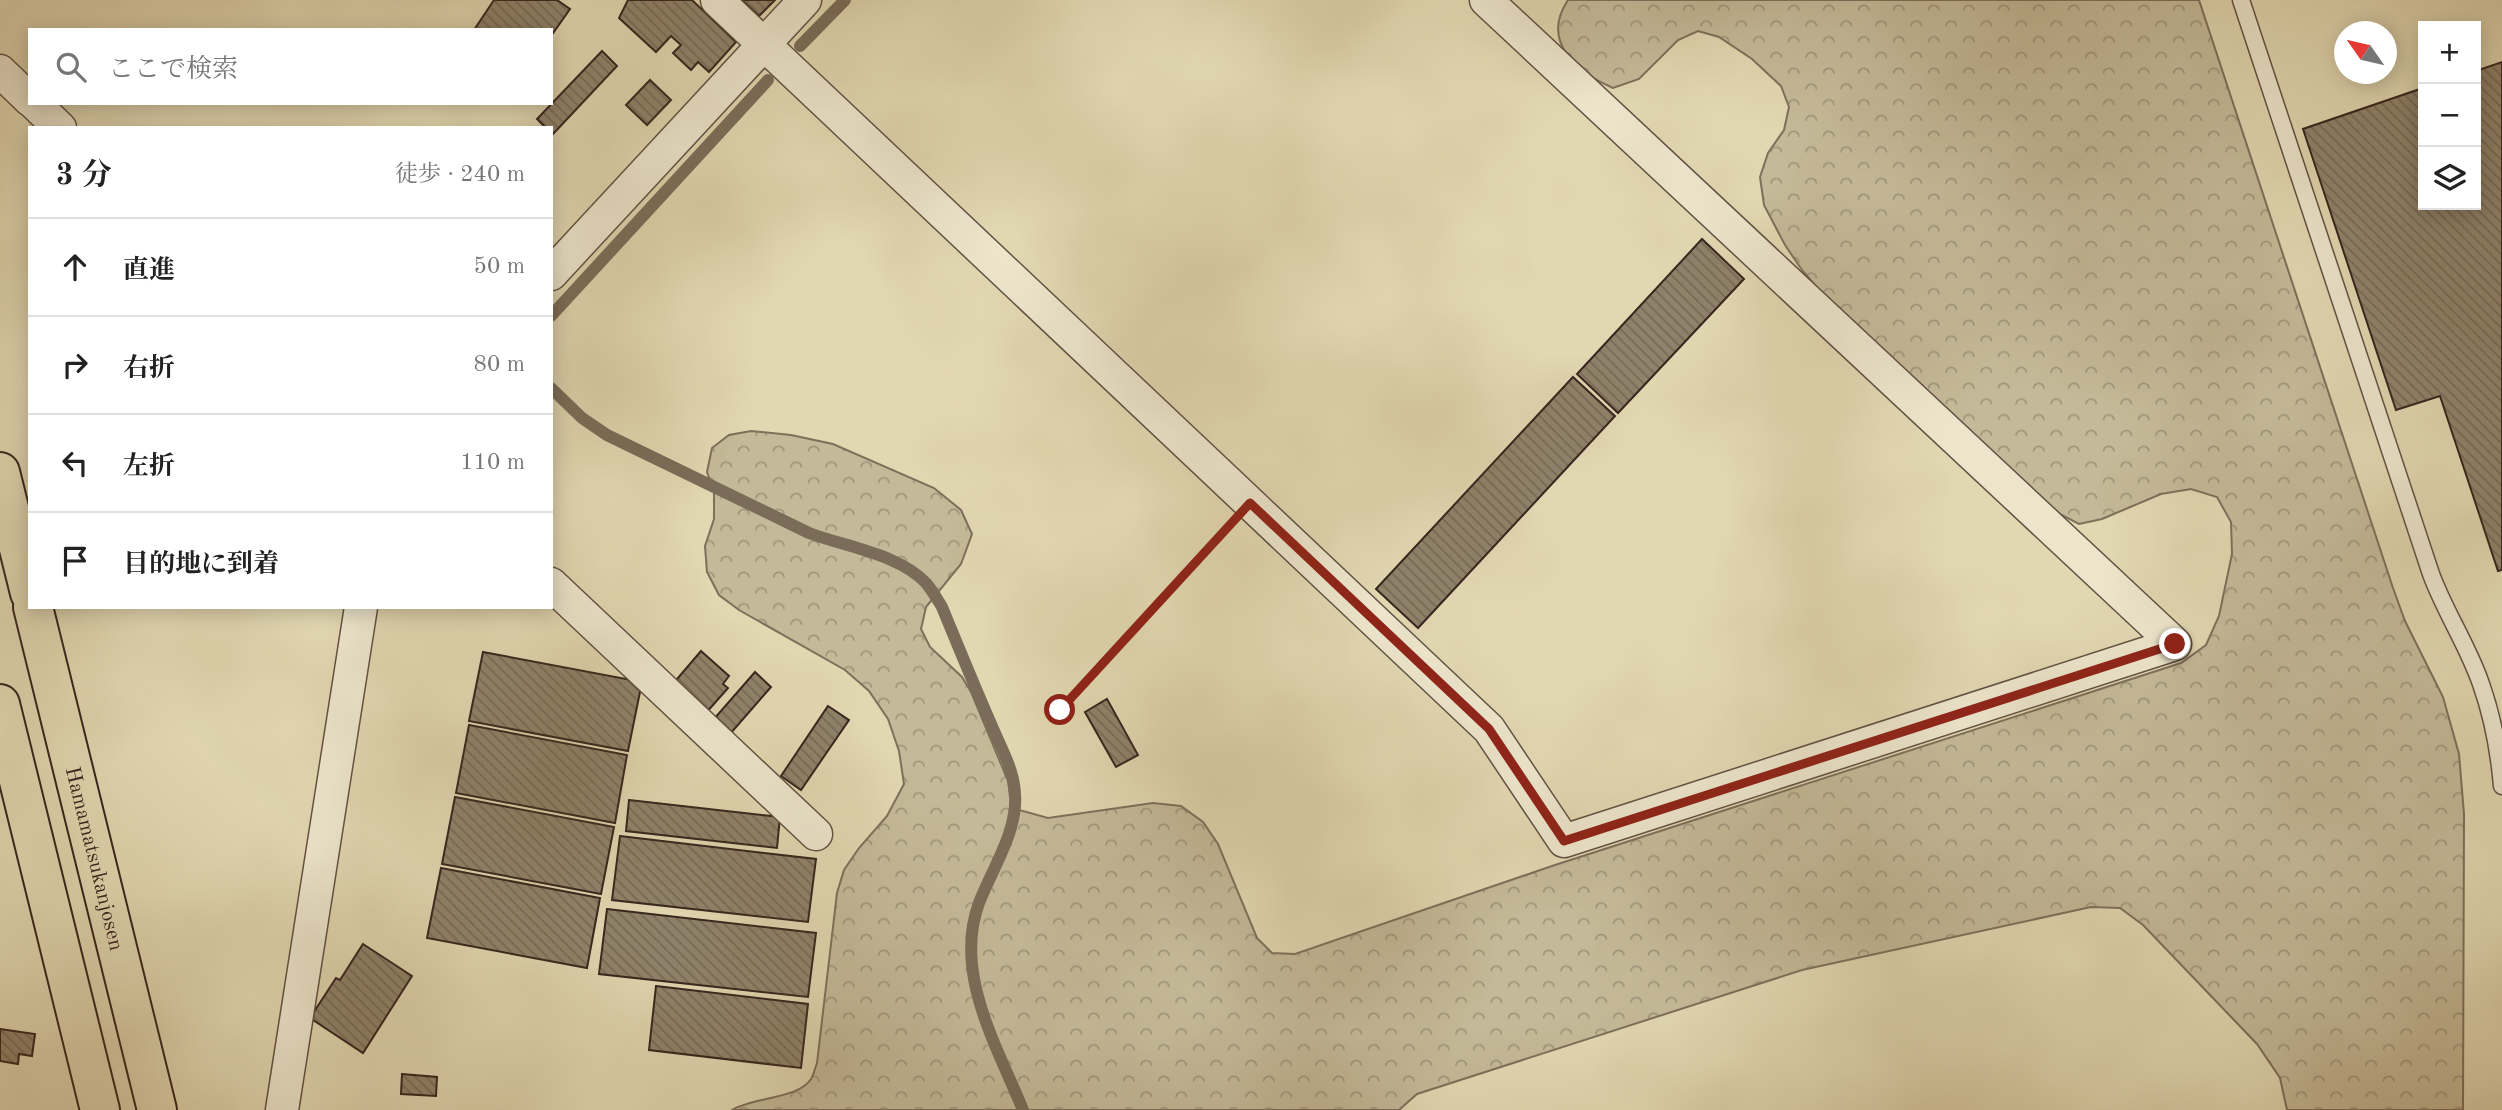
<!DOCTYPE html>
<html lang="ja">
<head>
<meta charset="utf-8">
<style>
	body { margin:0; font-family:"Old Standard TT","Noto Serif JP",serif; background:#f2f2f2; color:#222 }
	.controls { position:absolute; right:21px; top:21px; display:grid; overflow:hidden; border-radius:0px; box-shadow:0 4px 18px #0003 }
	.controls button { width:63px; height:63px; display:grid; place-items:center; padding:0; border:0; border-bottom:2px solid #e0e0e0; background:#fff; color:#222; font:35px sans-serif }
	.compass { position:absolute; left:2334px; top:21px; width:63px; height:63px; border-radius:50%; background:#fff; box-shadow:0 4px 18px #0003; rotate:304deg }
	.stop { position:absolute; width:21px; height:21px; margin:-16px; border:5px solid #8f2418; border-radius:50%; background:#fff }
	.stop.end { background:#8f2418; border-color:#fff; box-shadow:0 2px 7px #0008 }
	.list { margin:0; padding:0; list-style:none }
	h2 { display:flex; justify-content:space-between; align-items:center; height:91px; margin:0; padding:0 28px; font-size:30px }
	h2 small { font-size:23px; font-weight:400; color:#767676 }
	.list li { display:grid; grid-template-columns:46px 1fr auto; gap:21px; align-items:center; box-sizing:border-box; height:98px; padding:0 28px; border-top:2px solid #e0e0e0 }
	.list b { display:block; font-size:26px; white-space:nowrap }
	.list em { font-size:23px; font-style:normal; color:#767676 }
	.icon { flex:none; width:38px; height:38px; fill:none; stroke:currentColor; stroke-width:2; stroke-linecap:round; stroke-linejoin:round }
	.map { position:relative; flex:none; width:2502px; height:1110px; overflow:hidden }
	.search { position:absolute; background:#fff; box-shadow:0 4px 18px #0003; left:28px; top:28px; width:525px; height:77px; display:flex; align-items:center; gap:18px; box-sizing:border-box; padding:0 24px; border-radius:0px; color:#767676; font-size:26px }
	.panel { position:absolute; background:#fff; box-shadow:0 4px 18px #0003; left:28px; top:126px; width:525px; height:483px; border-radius:0px }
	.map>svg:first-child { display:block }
	.forest { fill:url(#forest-crowns); stroke:#7e705b; stroke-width:2 }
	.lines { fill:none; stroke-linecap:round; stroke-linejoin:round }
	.stream { stroke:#7a6c58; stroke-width:12 }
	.building { fill:url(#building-back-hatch); stroke:#37261e; stroke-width:2 }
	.service-casing { stroke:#625243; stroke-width:19 }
	.minor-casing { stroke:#625243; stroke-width:35 }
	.primary-casing { stroke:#37261e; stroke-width:42 }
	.path { stroke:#37261e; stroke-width:4.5; stroke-dasharray:2 3.5; stroke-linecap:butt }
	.service { stroke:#ece5cc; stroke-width:16 }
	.minor { stroke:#ece5cc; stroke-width:32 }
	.primary { stroke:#e1d7b1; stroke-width:38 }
	.route { stroke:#8f2418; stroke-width:9 }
	.labels { text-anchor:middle; stroke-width:7; stroke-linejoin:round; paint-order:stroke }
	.street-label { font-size:21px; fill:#37261e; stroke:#ece5cc }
</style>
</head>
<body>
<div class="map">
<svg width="2502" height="1110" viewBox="0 0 2502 1110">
	<defs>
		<pattern id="forest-crowns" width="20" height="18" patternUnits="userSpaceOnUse" patternTransform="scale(1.75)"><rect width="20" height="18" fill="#c4b998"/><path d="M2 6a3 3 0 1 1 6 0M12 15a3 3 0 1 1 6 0" fill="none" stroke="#a0967b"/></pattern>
		<pattern id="building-back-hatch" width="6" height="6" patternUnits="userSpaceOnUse" patternTransform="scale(1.75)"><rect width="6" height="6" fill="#8f826a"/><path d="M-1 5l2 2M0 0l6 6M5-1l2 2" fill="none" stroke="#766a57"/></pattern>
	</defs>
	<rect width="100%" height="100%" fill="#e1d7b1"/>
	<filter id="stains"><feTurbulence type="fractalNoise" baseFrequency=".00286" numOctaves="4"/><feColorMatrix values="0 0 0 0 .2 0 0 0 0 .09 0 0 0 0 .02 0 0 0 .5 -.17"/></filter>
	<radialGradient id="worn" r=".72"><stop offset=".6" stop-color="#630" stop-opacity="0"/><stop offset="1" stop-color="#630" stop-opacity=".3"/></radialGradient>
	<path class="forest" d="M 1568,0 L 2199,0 L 2393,588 L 2405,621 L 2443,697 L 2459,754 L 2464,814 L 2463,1110 L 2287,1110 L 2280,1078 L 2257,1044 L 2143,925 L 2120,908 L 2091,907 L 1802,970 L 1417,1094 L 1399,1110 L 732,1110 C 752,1097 799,1099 811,1079 C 814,1074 815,1068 817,1063 L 837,893 L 844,870 L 859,848 L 887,816 L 904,784 L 899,751 L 888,719 L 869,691 L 845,670 L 739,610 L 719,595 L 707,572 L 705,546 L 714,519 L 714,493 L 707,472 L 712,448 L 729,435 L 751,431 L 791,435 L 833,444 L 934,488 L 961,510 L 972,534 L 961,564 L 926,607 L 921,629 L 930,647 L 962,677 L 971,692 L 1008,781 L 1010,797 L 1019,810 L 1048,818 L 1153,803 L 1181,806 L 1203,822 L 1218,844 L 1257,938 L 1272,953 L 1295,954 L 1555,865 L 2181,663 L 2206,645 L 2219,616 L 2232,554 L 2231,522 L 2217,497 L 2191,489 L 2161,494 L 2102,519 L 2079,524 L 2052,510 L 1826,298 L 1802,270 L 1785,245 L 1764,205 L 1760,177 L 1768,153 L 1784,130 L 1789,107 L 1781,86 L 1752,59 L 1719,37 L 1698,31 L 1678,40 L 1639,79 L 1613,88 C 1577,72 1540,42 1568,0 Z"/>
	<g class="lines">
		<path class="stream" d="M 800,46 L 845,0
			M 551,316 L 768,80
			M 551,388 L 582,418 L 607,435 L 809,533 C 846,547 899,554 926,583 C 932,590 937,599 942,607 C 958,646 974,685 991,724 C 1000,746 1014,769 1015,794 C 1018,831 992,869 979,903 C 953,973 997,1046 1023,1110"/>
	</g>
	<path class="building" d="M 494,0 L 557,0 L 570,9 L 551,36 L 551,30 L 474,30 Z
		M 628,0 L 692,0 L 736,42 L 709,72 L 698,62 L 691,70 L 673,53 L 681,45 L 671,36 L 656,52 L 619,18 Z
		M 742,0 L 775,0 L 759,16 Z
		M 602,51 L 617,66 L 553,134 L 551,128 L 546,128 L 537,119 Z
		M 2502,62 L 2502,570 L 2498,571 L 2440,396 L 2396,410 L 2303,129 L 2423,88 L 2423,205 L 2476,205 L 2476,71 Z
		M 650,80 L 671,100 L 647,125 L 626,105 Z
		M 1702,239 L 1744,279 L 1618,413 L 1577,374 Z
		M 1573,377 L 1615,416 L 1418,628 L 1376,589 Z
		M 701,651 L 729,676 L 723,684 L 728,688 L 705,714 L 672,685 Z
		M 483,652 L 642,682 L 628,751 L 469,721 Z
		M 755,672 L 771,687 L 730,734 L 714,719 Z
		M 1107,699 L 1138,755 L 1116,767 L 1085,712 Z
		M 828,706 L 849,720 L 801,790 L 781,776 Z
		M 469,725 L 627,755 L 615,823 L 456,793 Z
		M 455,797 L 614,827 L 601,894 L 442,864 Z
		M 629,800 L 780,817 L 777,848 L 626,831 Z
		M 620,836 L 816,859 L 808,922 L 612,900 Z
		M 441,868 L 600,898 L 587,968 L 427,938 Z
		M 607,909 L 816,933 L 808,997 L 599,974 Z
		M 363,944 L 412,976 L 363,1053 L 310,1018 L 336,978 L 340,980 Z
		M 656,986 L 808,1004 L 801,1068 L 649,1050 Z
		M 0,1029 L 35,1034 L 32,1056 L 19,1054 L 18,1064 L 0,1061 Z
		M 402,1074 L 437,1077 L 436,1096 L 401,1094 Z"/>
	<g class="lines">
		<g class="service-casing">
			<path id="service" d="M 2241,0 L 2431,574 C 2445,612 2468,646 2481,684 C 2493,718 2499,751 2502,786"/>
		</g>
		<g class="minor-casing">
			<path id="minor" d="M 717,0 L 1489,729 L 1564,841 L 2175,644 L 1486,0
				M 0,71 L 30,100
				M 34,103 L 60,128
				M 551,274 L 805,0
				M 551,584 L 816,834
				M 282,1110 L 361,607"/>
		</g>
		<g class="primary-casing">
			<g id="primary">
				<path d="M 0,472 L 30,593"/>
				<path id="s1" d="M 33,607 L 157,1110"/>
				<path d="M 0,704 L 100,1110"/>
			</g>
		</g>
		<path class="path" d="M 1060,710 L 1226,530"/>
		<use href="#service" class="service"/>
		<use href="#minor" class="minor"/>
		<use href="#primary" class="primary"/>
	</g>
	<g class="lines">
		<path class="route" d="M 1060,710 L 1250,503 L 1489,729 L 1564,841 L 2175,644"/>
	</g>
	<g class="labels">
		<g class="street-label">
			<text dy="7" stroke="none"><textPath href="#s1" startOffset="259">Hamamatsukanjosen</textPath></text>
		</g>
	</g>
	<rect width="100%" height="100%" filter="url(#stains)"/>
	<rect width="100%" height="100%" fill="url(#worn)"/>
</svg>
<div class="controls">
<button>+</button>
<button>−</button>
<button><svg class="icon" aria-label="layers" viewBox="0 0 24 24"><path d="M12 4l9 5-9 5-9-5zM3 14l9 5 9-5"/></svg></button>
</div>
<svg class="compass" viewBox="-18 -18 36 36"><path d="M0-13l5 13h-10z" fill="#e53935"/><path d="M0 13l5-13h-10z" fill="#767676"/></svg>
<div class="stop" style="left:1060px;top:710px"></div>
<div class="stop end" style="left:2175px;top:644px"></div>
<div class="search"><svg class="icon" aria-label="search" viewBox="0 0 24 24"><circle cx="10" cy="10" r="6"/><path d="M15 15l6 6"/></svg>ここで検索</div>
<section class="panel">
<h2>3 分<small>徒歩 · 240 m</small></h2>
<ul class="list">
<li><svg class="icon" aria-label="ahead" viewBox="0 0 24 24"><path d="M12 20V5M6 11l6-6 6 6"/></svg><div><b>直進</b></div><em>50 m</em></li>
<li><svg class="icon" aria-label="right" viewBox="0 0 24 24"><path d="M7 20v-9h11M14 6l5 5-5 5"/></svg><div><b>右折</b></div><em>80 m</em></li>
<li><svg class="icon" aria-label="left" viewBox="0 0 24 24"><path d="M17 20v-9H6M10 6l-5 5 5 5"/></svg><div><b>左折</b></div><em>110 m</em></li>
<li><svg class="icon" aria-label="arrive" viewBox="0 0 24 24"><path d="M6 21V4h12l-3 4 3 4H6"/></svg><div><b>目的地に到着</b></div></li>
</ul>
</section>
</div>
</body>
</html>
